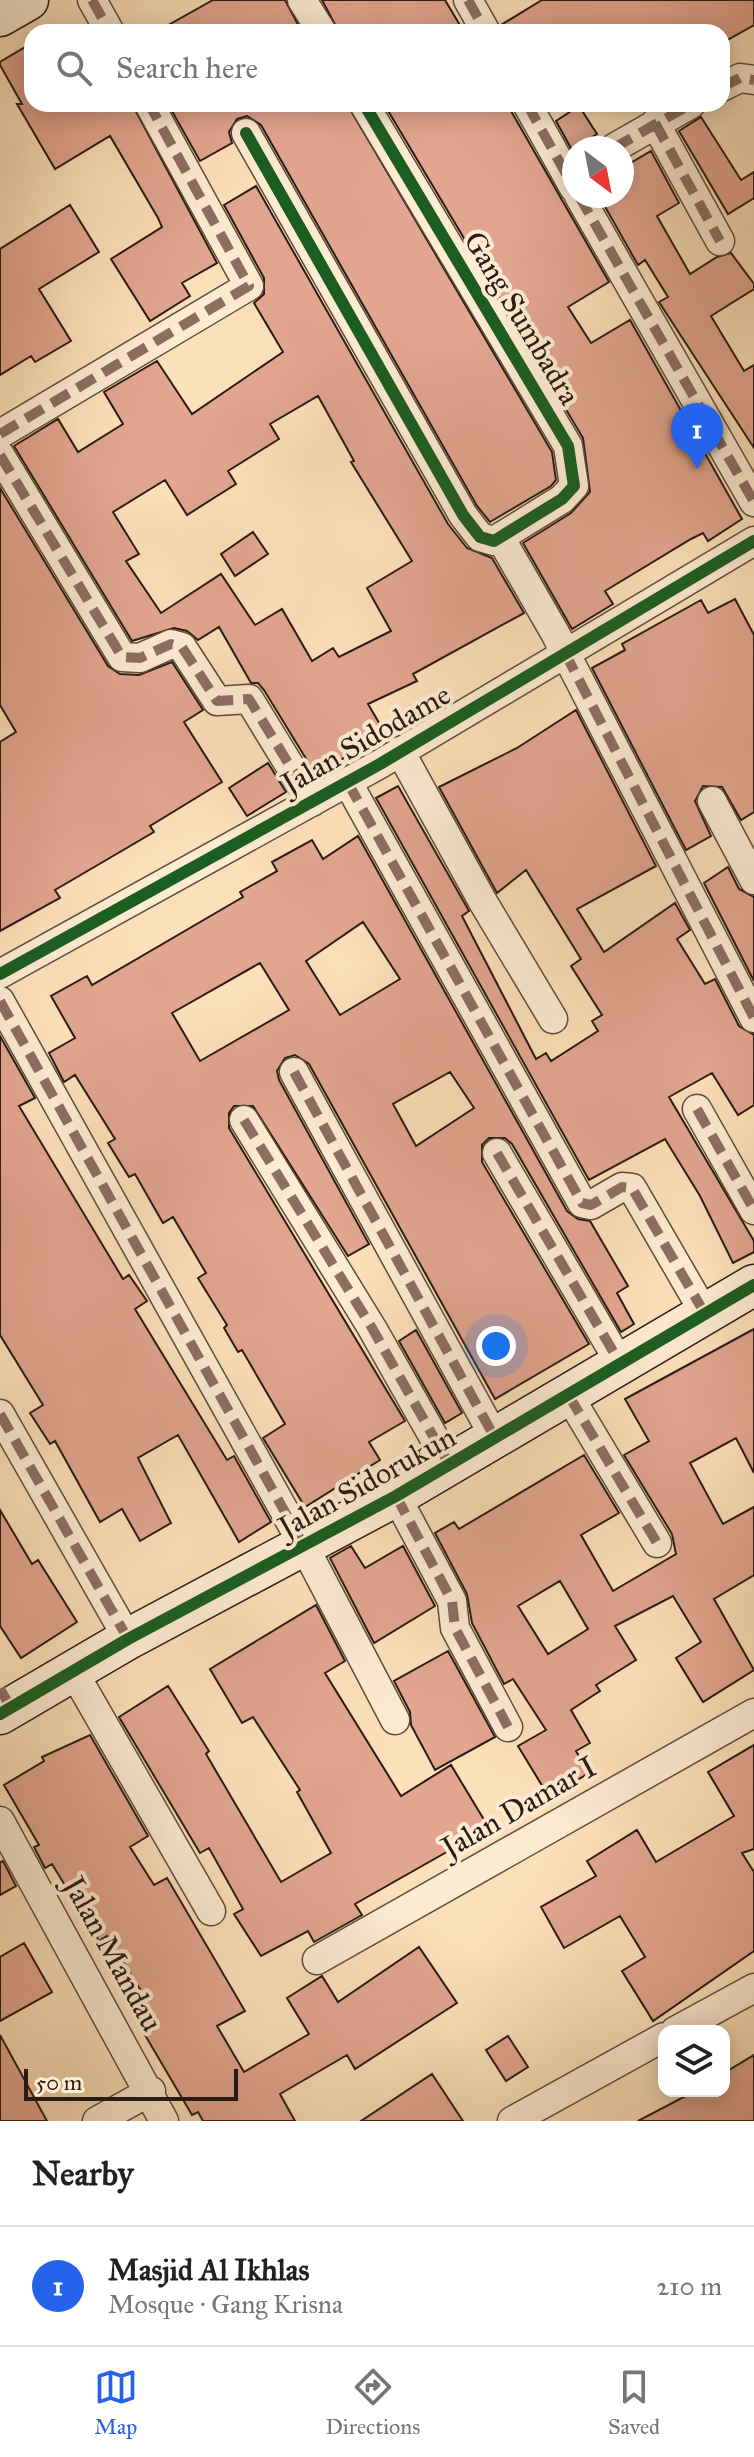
<!DOCTYPE html>
<html lang="en">
<head>
<meta charset="utf-8">
<style>
	body { margin:0; font-family:"IM FELL Great Primer",serif; background:#f2f2f2; color:#202124 }
	.controls { position:absolute; right:24px; bottom:24px; display:grid; overflow:hidden; border-radius:16px; box-shadow:0 4px 20px #0003 }
	.controls button { width:72px; height:72px; display:grid; place-items:center; padding:0; border:0; border-bottom:2px solid #e0e0e0; background:#fff; color:#202124; font:40px sans-serif }
	.compass { position:absolute; left:562px; top:136px; width:72px; height:72px; border-radius:50%; background:#fff; box-shadow:0 4px 20px #0003; rotate:148deg }
	.scale { position:absolute; left:24px; bottom:20px; width:214px; box-sizing:border-box; padding-left:8px; border:4px solid #2a1b14; border-top:0; font-size:22px; line-height:28px; white-space:nowrap; color:#2a1b14; -webkit-text-stroke:6px #fdebd2; paint-order:stroke }
	.you { position:absolute; left:496px; top:1346px; width:28px; height:28px; margin:-20px; border:6px solid #fff; border-radius:50%; background:#1a73e8; box-shadow:0 0 0 12px #1a73e833 }
	.badge { display:grid; place-items:center; width:52px; height:52px; border-radius:50%; background:#2563eb; color:#fff; font-size:26px; font-weight:700 }
	.pin { position:absolute; translate:-50% -66px; filter:drop-shadow(0 2px 4px #0008) }
	.pin::after { content:''; position:absolute; top:42px; width:28px; height:24px; background:inherit; clip-path:polygon(0 0,100% 0,50% 100%) }
	.list { margin:0; padding:0; list-style:none }
	h2 { display:flex; justify-content:space-between; align-items:center; height:104px; margin:0; padding:0 32px; font-size:34px }
	h2 small { font-size:26px; font-weight:400; color:#757577 }
	.list li { display:grid; grid-template-columns:52px 1fr auto; gap:24px; align-items:center; box-sizing:border-box; height:120px; padding:0 32px; border-top:2px solid #e0e0e0 }
	.list b { display:block; font-size:30px; white-space:nowrap }
	.list p { margin:0; font-size:26px; white-space:nowrap; color:#757577 }
	.list em { font-size:26px; font-style:normal; color:#757577 }
	.icon { flex:none; width:44px; height:44px; fill:none; stroke:currentColor; stroke-width:2; stroke-linecap:round; stroke-linejoin:round }
	.map { position:relative; flex:none; width:754px; height:2121px; overflow:hidden }
	.search { position:absolute; background:#fff; box-shadow:0 4px 20px #0003; left:24px; right:24px; top:24px; height:88px; display:flex; align-items:center; gap:20px; box-sizing:border-box; padding:0 28px; border-radius:24px; color:#757577; font-size:30px }
	.sheet { height:224px; background:#fff }
	nav { display:flex; justify-content:space-around; align-items:center; box-sizing:border-box; height:112px; border-top:2px solid #e0e0e0; background:#fff; font-size:22px; color:#757577 }
	nav a { display:grid; justify-items:center; gap:4px }
	nav .on { color:#2563eb }
	.map>svg:first-child { display:block }
	.building { fill:#e2a58f; stroke:#2a1b14; stroke-width:2; fill-rule:evenodd }
	.lines { fill:none; stroke-linecap:round; stroke-linejoin:round }
	.street-casing { stroke:#5e4c3d; stroke-width:31 }
	.secondary-casing { stroke:#2a1b14; stroke-width:43 }
	.street { stroke:#fdebd2; stroke-width:28 }
	.secondary { stroke:#fdebd2; stroke-width:40 }
	.quiet { stroke:#8d6e63; stroke-width:10; stroke-dasharray:20 10; stroke-linecap:butt }
	.cycleway-casing { stroke:#fdebd2; stroke-width:17 }
	.cycleway { stroke:#1b5e20; stroke-width:12 }
	.labels { text-anchor:middle; stroke-width:8; stroke-linejoin:round; paint-order:stroke }
	.street-label { font-size:30px; fill:#2a1b14; stroke:#fdebd2 }
</style>
</head>
<body>
<div class="map">
<svg width="754" height="2121" viewBox="0 0 754 2121">
	<rect width="100%" height="100%" fill="#fce0b9"/>
	<filter id="stains"><feTurbulence type="fractalNoise" baseFrequency=".0025" numOctaves="4"/><feColorMatrix values="0 0 0 0 .2 0 0 0 0 .09 0 0 0 0 .02 0 0 0 .5 -.17"/></filter>
	<radialGradient id="worn" r=".72"><stop offset=".6" stop-color="#630" stop-opacity="0"/><stop offset="1" stop-color="#630" stop-opacity=".3"/></radialGradient>
	<path class="building" d="M 213,0 L 285,0 L 302,32 L 156,32 Z
		M 322,0 L 445,0 L 464,32 L 339,32 Z
		M 542,0 L 754,0 L 754,25 L 722,43 L 722,32 L 503,32 L 501,25 Z
		M 32,43 L 32,104 L 132,104 L 217,263 L 182,283 L 190,296 L 150,321 L 111,259 L 162,227 L 158,218 L 110,136 L 55,169 L 17,104 L 22,104 L 0,65 L 0,62 Z
		M 168,104 L 347,104 L 552,452 L 556,480 L 551,486 L 490,522 L 477,506 L 261,125 L 247,116 L 237,119 L 229,132 L 232,143 L 200,161 Z
		M 384,104 L 507,104 L 609,282 L 568,307 L 591,343 L 630,320 L 742,519 L 708,541 L 703,533 L 691,539 L 605,591 L 613,604 L 572,629 L 523,543 L 571,513 L 590,492 L 583,438 Z
		M 579,106 L 597,134 L 572,150 L 556,121 Z
		M 701,117 L 741,180 L 754,172 L 754,198 L 728,214 L 679,131 Z
		M 651,151 L 679,203 L 657,216 L 690,274 L 717,257 L 731,253 L 754,284 L 754,289 L 711,316 L 744,371 L 754,365 L 754,448 L 659,302 L 668,297 L 645,260 L 638,265 L 599,196 L 622,196 L 622,168 Z
		M 256,186 L 448,524 L 467,548 L 492,558 L 524,613 L 413,674 L 417,681 L 368,704 L 385,733 L 316,775 L 264,690 L 258,683 L 251,683 L 219,627 L 198,640 L 187,631 L 174,628 L 132,641 L 14,446 L 58,419 L 78,452 L 123,424 L 104,392 L 157,361 L 192,414 L 283,352 L 254,303 L 264,294 L 264,278 L 224,205 ZM 318,396 L 354,461 L 351,462 L 412,561 L 367,588 L 391,631 L 339,657 L 333,648 L 312,661 L 282,609 L 255,625 L 221,574 L 161,613 L 126,561 L 139,554 L 113,512 L 165,480 L 187,515 L 236,484 L 228,471 L 279,439 L 270,424 Z
		M 70,205 L 99,252 L 39,289 L 71,341 L 35,362 L 31,356 L 0,375 L 0,249 Z
		M 0,488 L 108,666 L 120,674 L 139,675 L 172,662 L 203,710 L 184,722 L 222,782 L 150,826 L 154,832 L 55,890 L 60,898 L 0,931 L 0,742 L 16,732 L 0,705 Z
		M 253,532 L 268,554 L 235,576 L 221,554 Z
		M 735,599 L 754,635 L 754,812 L 741,820 L 722,787 L 703,786 L 695,801 L 711,836 L 686,850 L 592,668 L 625,650 L 622,644 L 701,600 L 708,613 Z
		M 576,710 L 656,866 L 577,909 L 604,952 L 675,903 L 690,930 L 677,939 L 705,984 L 715,979 L 739,1026 L 754,1035 L 754,1105 L 738,1115 L 712,1073 L 669,1097 L 754,1241 L 754,1252 L 733,1263 L 700,1196 L 665,1139 L 589,1180 L 376,798 L 398,786 L 469,911 L 462,916 L 536,1059 L 546,1053 L 551,1061 L 598,1031 L 592,1021 L 602,1015 L 571,966 L 581,959 L 526,870 L 497,893 L 439,787 L 517,748 Z
		M 268,763 L 286,792 L 247,816 L 229,788 Z
		M 358,836 L 567,1211 L 578,1219 L 590,1221 L 628,1286 L 617,1293 L 634,1324 L 621,1332 L 512,1144 L 505,1138 L 489,1138 L 482,1145 L 482,1162 L 589,1344 L 495,1399 L 309,1064 L 295,1055 L 285,1058 L 277,1071 L 279,1080 L 369,1244 L 348,1256 L 253,1106 L 234,1106 L 229,1113 L 229,1128 L 405,1421 L 369,1442 L 380,1460 L 305,1507 L 263,1438 L 285,1424 L 242,1350 L 238,1352 L 224,1328 L 227,1325 L 198,1278 L 206,1273 L 173,1217 L 163,1223 L 135,1174 L 129,1177 L 108,1143 L 115,1139 L 75,1075 L 64,1082 L 49,1053 L 75,1038 L 51,996 L 87,976 L 92,985 L 243,897 L 240,892 L 277,871 L 272,862 L 312,840 L 323,859 ZM 363,922 L 400,979 L 340,1015 L 306,961 ZM 260,963 L 289,1010 L 200,1061 L 172,1013 ZM 450,1072 L 474,1108 L 416,1146 L 393,1104 Z
		M 728,867 L 739,889 L 754,897 L 754,981 L 704,883 Z
		M 0,1036 L 35,1098 L 19,1106 L 123,1279 L 129,1275 L 147,1301 L 135,1309 L 227,1460 L 234,1456 L 271,1522 L 239,1542 L 178,1435 L 138,1458 L 171,1523 L 140,1541 L 122,1509 L 100,1522 L 55,1441 L 50,1444 L 30,1413 L 43,1405 L 0,1335 Z
		M 754,1329 L 754,1473 L 736,1438 L 690,1463 L 723,1524 L 754,1507 L 754,1575 L 714,1599 L 754,1670 L 703,1702 L 676,1658 L 701,1642 L 673,1596 L 615,1626 L 636,1660 L 596,1685 L 600,1691 L 571,1710 L 590,1743 L 576,1751 L 589,1773 L 549,1797 L 518,1746 L 546,1730 L 513,1679 L 504,1684 L 472,1623 L 467,1594 L 435,1533 L 454,1522 L 459,1529 L 584,1455 L 619,1513 L 581,1535 L 613,1591 L 676,1554 L 672,1534 L 624,1455 L 649,1441 L 625,1399 ZM 560,1581 L 588,1629 L 548,1654 L 518,1606 Z
		M 416,1330 L 462,1413 L 445,1423 L 399,1341 Z
		M 0,1510 L 32,1564 L 38,1560 L 77,1622 L 21,1658 L 0,1626 Z
		M 351,1546 L 365,1568 L 403,1546 L 435,1606 L 374,1643 L 330,1558 Z
		M 316,1605 L 345,1661 L 325,1673 L 401,1796 L 451,1765 L 489,1828 L 355,1904 L 362,1915 L 314,1942 L 308,1931 L 261,1956 L 234,1914 L 243,1909 L 209,1848 L 200,1853 L 119,1717 L 168,1686 L 209,1751 L 206,1754 L 281,1882 L 331,1853 L 297,1792 L 300,1790 L 253,1717 L 242,1723 L 210,1669 Z
		M 448,1651 L 495,1737 L 435,1770 L 411,1725 L 410,1712 L 394,1681 Z
		M 90,1735 L 148,1836 L 130,1847 L 154,1885 L 167,1878 L 245,2011 L 217,2026 L 244,2072 L 309,2034 L 287,1998 L 322,1976 L 338,2002 L 419,1947 L 457,2003 L 355,2069 L 347,2055 L 280,2094 L 295,2121 L 203,2121 L 198,2112 L 192,2115 L 145,2035 L 154,2030 L 132,1993 L 140,1989 L 107,1936 L 99,1941 L 52,1864 L 45,1868 L 34,1847 L 39,1845 L 4,1785 L 44,1761 L 42,1757 Z
		M 754,1745 L 754,1849 L 742,1853 L 754,1872 L 754,1951 L 653,2021 L 622,1971 L 645,1957 L 620,1916 L 564,1948 L 541,1907 L 596,1876 L 587,1861 L 637,1830 L 656,1862 L 734,1816 L 708,1772 Z
		M 3,1861 L 16,1886 L 0,1895 L 0,1862 Z
		M 24,1943 L 52,1992 L 0,2021 L 0,1957 Z
		M 0,2035 L 47,2121 L 0,2121 Z
		M 508,2036 L 528,2067 L 506,2081 L 486,2050 Z
		M 754,2055 L 754,2121 L 638,2121 L 695,2091 L 724,2091 L 724,2073 Z
		M 432,2074 L 463,2121 L 361,2121 Z"/>
	<g class="lines">
		<g class="street-casing">
			<path id="street" d="M 92,0 L 110,32
				M 302,0 L 322,32
				M 468,0 L 486,32
				M 722,87 L 740,78 L 754,80
				M 527,104 L 574,188
				M 655,123 L 720,241
				M 246,133 L 463,515 L 480,537 L 494,541 L 562,499 L 574,486 L 568,446 L 364,104
				M 614,148 L 691,104
				M 579,196 L 754,502
				M 0,434 L 249,286 L 149,104
				M 0,455 L 122,657 L 140,658 L 171,644 L 182,647 L 217,701 L 249,699 L 312,802
				M 501,539 L 555,633 L 754,1018
				M 400,751 L 483,902 L 553,1019
				M 348,783 L 582,1203 L 591,1205 L 622,1187 L 632,1188 L 705,1314
				M 712,801 L 754,880
				M 0,974 L 380,764 L 754,541
				M 0,1001 L 305,1548 L 395,1720
				M 294,1072 L 496,1440
				M 697,1109 L 754,1210
				M 244,1120 L 372,1328 L 450,1466
				M 497,1153 L 621,1365
				M 569,1396 L 657,1543
				M 0,1414 L 128,1639
				M 396,1496 L 452,1601 L 455,1628 L 508,1727
				M 73,1671 L 211,1911
				M 0,1821 L 164,2121
				M 317,1960 L 754,1713
				M 675,2031 L 754,1988
				M 97,2121 L 151,2091
				M 512,2121 L 664,2037"/>
		</g>
		<g class="secondary-casing">
			<path id="secondary" d="M 0,16 L 28,0
				M 0,1714 L 128,1639 L 396,1496 L 754,1285"/>
		</g>
		<use href="#street" class="street"/>
		<use href="#secondary" class="secondary"/>
		<path class="quiet" d="M 92,0 L 110,32
			M 468,0 L 486,32
			M 722,87 L 740,78 L 754,80
			M 527,104 L 574,188
			M 655,123 L 720,241
			M 614,148 L 691,104
			M 579,196 L 754,502
			M 0,434 L 249,286 L 149,104
			M 0,455 L 122,657 L 140,658 L 171,644 L 182,647 L 217,701 L 249,699 L 312,802
			M 565,653 L 754,1018
			M 348,783 L 582,1203 L 591,1205 L 622,1187 L 632,1188 L 705,1314
			M 0,1001 L 305,1548
			M 294,1072 L 496,1440
			M 697,1109 L 754,1210
			M 244,1120 L 372,1328 L 450,1466
			M 497,1153 L 621,1365
			M 569,1396 L 657,1543
			M 0,1414 L 128,1639
			M 396,1496 L 452,1601 L 455,1628 L 508,1727
			M 0,1689 L 11,1708"/>
		<g class="cycleway-casing">
			<path id="cycleway" d="M 246,133 L 463,515 L 480,537 L 494,541 L 562,499 L 574,486 L 568,446 L 364,104
				M 0,974 L 380,764 L 754,541
				M 0,1714 L 128,1639 L 396,1496 L 754,1285"/>
		</g>
		<use href="#cycleway" class="cycleway"/>
	</g>
	<g class="labels">
		<g class="street-label">
			<text transform="translate(522 318) rotate(59)" y="10">Gang Sumbadra</text>
			<text transform="translate(366 739) rotate(-30)" y="10">Jalan Sidodame</text>
			<text transform="translate(367 1482) rotate(-29)" y="10">Jalan Sidorukun</text>
			<text transform="translate(519 1807) rotate(-30)" y="10">Jalan Damar I</text>
			<text transform="translate(113 1954) rotate(61)" y="10">Jalan Mandau</text>
		</g>
	</g>
	<rect width="100%" height="100%" filter="url(#stains)"/>
	<rect width="100%" height="100%" fill="url(#worn)"/>
</svg>
<div class="controls">
<button><svg class="icon" aria-label="layers" viewBox="0 0 24 24"><path d="M12 4l9 5-9 5-9-5zM3 14l9 5 9-5"/></svg></button>
</div>
<svg class="compass" viewBox="-18 -18 36 36"><path d="M0-13l5 13h-10z" fill="#e53935"/><path d="M0 13l5-13h-10z" fill="#757577"/></svg>
<div class="scale">50 m</div>
<div class="you"></div>
<div class="pin badge" style="left:697px;top:469px">1</div>
<div class="search"><svg class="icon" aria-label="search" viewBox="0 0 24 24"><circle cx="10" cy="10" r="6"/><path d="M15 15l6 6"/></svg>Search here</div>
</div>
<section class="sheet">
<h2>Nearby<small></small></h2>
<ul class="list">
<li><span class="badge">1</span><div><b>Masjid Al Ikhlas</b><p>Mosque · Gang Krisna</p></div><em>210 m</em></li>
</ul>
</section>
<nav>
<a class="on"><svg class="icon" aria-label="map" viewBox="0 0 24 24"><path d="M3 6l6-2 6 2 6-2v14l-6 2-6-2-6 2zM9 4v14M15 6v14"/></svg>Map</a>
<a><svg class="icon" aria-label="directions" viewBox="0 0 24 24"><path d="M12 3l9 9-9 9-9-9zM9 14v-3h6M13 9l2 2-2 2"/></svg>Directions</a>
<a><svg class="icon" aria-label="saved" viewBox="0 0 24 24"><path d="M7 4h10v16l-5-4-5 4z"/></svg>Saved</a>
</nav>
</body>
</html>
